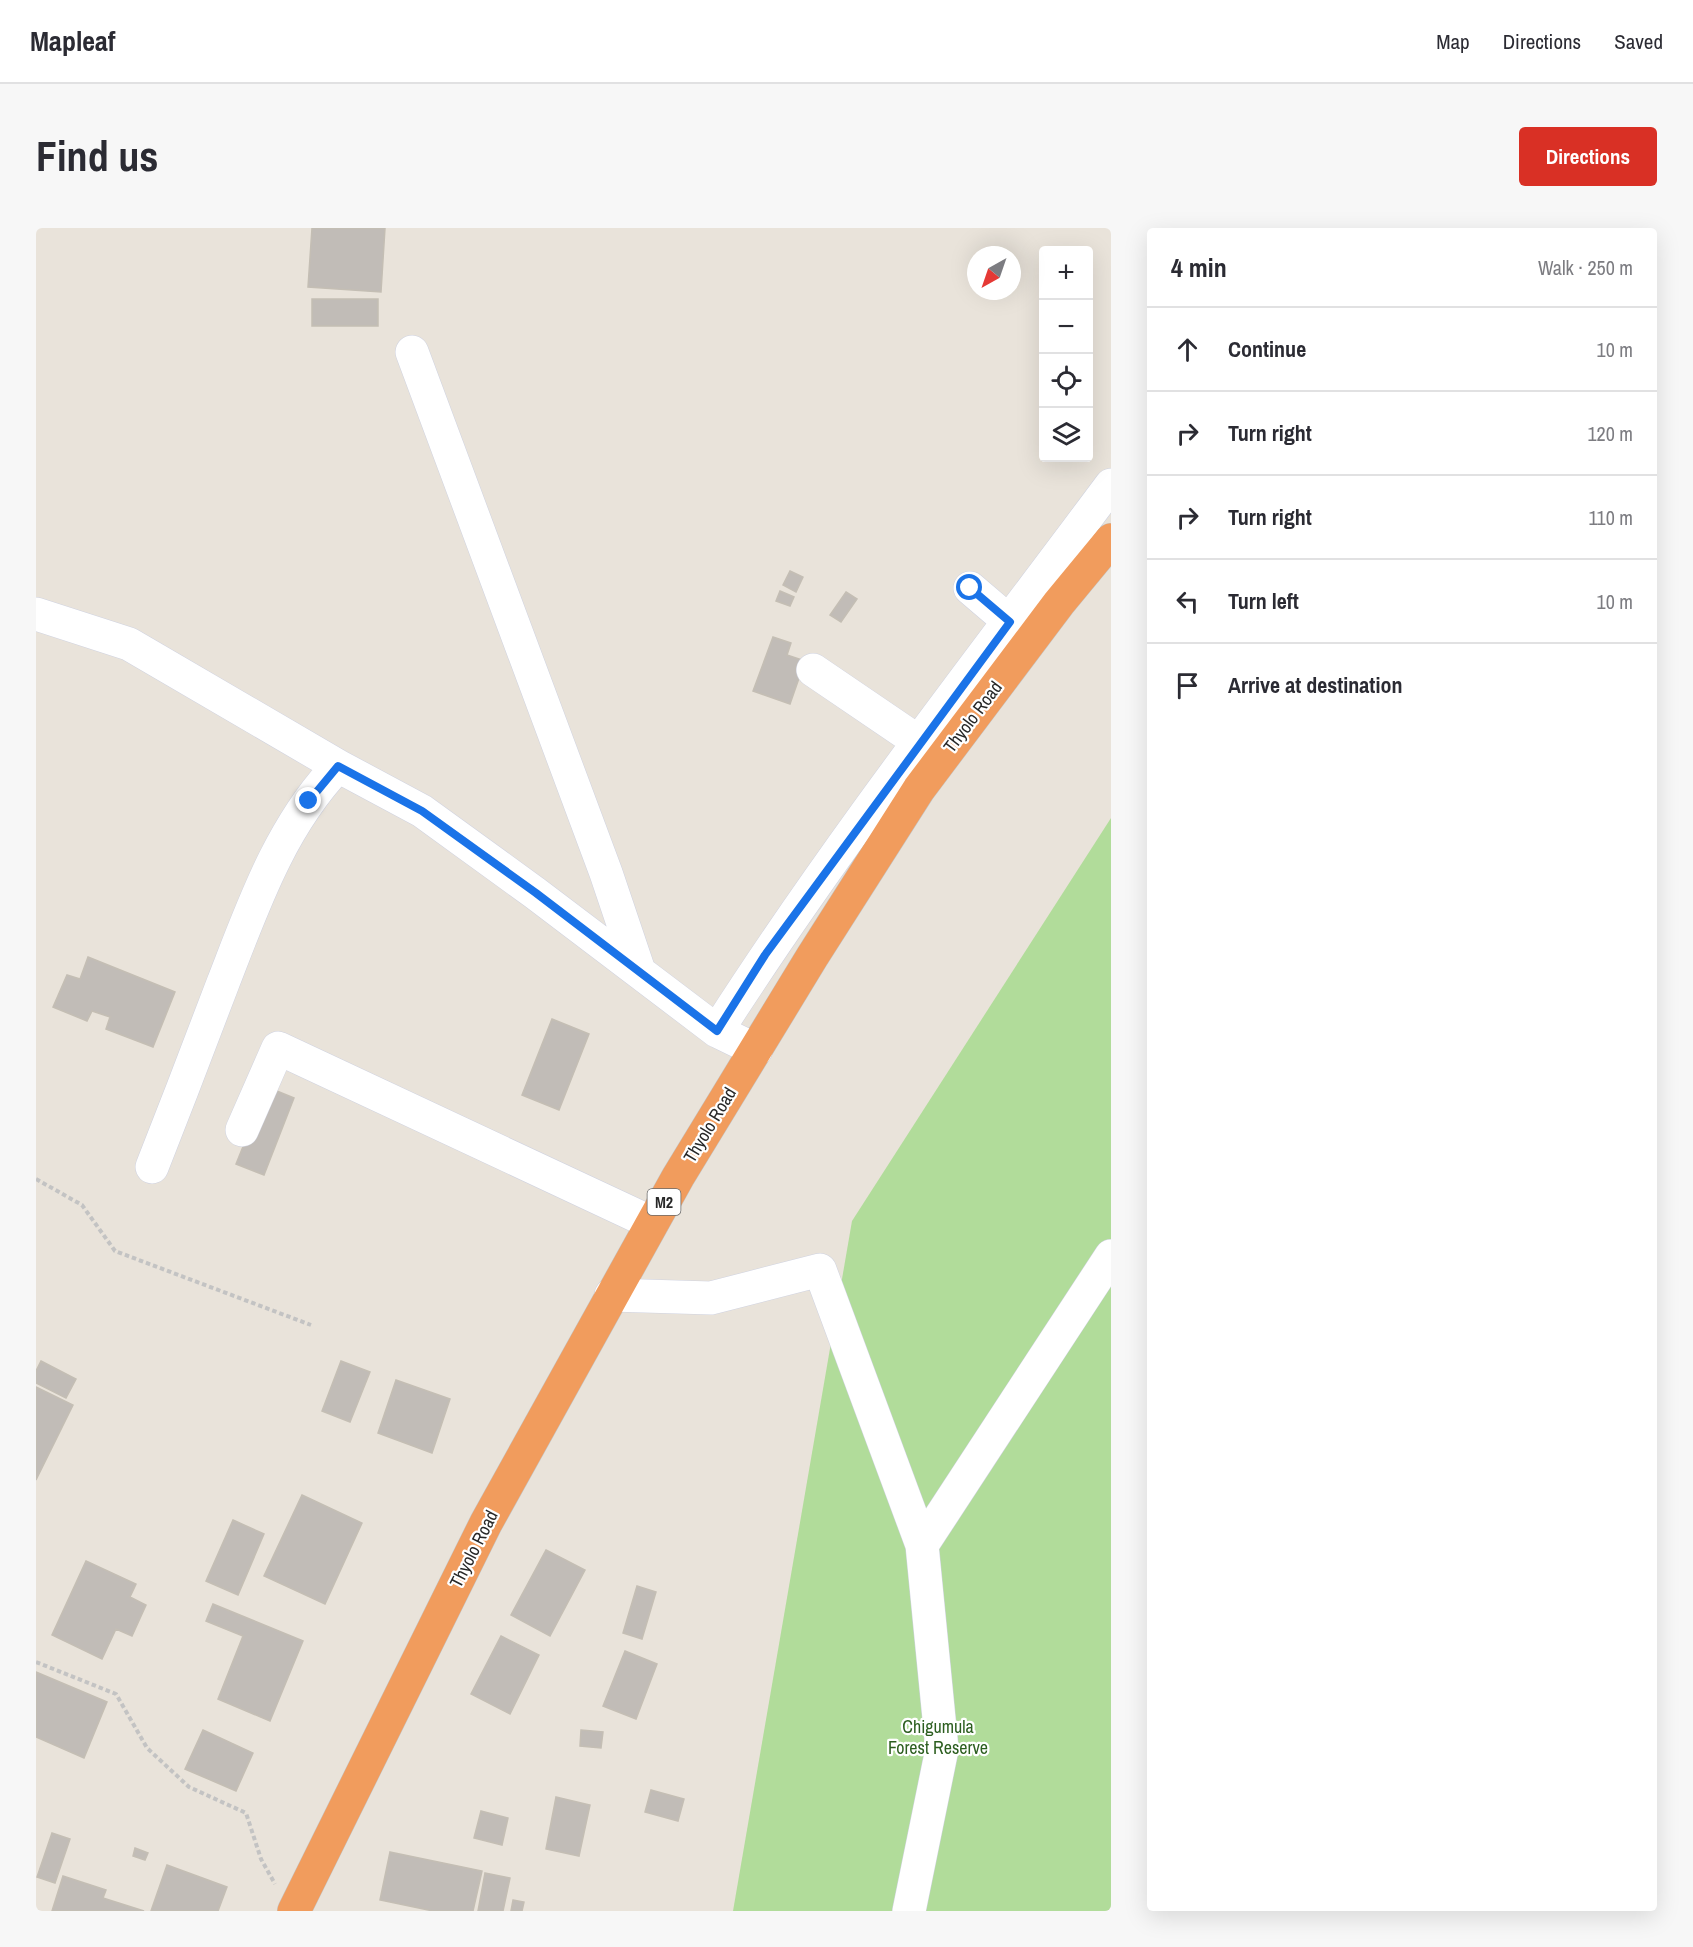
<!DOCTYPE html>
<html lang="en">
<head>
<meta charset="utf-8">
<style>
	body { margin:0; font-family:"Archivo Narrow",sans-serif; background:#f7f7f7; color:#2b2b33 }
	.controls { position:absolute; right:18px; top:18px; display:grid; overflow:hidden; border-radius:6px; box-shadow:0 6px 24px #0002 }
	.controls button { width:54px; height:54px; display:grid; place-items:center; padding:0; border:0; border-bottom:2px solid #e1e1e2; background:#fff; color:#2b2b33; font:30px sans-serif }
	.compass { position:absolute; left:931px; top:18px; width:54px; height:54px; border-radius:50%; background:#fff; box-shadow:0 6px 24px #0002; rotate:220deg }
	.stop { position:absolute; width:18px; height:18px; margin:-14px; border:4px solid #1a73e8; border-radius:50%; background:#fff }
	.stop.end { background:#1a73e8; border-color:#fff; box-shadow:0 2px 6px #0008 }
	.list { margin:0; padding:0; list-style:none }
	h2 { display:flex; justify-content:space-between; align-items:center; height:78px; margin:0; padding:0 24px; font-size:26px }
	h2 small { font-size:20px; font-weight:400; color:#7c7c81 }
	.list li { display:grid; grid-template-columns:39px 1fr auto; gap:18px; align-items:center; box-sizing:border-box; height:84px; padding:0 24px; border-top:2px solid #e1e1e2 }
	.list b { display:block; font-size:22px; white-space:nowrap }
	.list em { font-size:20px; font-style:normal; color:#7c7c81 }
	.icon { flex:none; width:33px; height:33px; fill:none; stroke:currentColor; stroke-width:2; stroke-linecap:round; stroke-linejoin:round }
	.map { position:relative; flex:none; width:1075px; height:1683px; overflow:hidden; border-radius:6px }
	header { display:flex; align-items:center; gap:36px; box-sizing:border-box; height:84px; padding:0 30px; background:#fff; border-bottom:2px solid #e1e1e2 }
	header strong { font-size:28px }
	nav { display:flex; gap:33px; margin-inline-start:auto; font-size:21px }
	.intro { display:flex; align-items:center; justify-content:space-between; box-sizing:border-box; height:144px; padding:0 36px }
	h1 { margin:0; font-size:42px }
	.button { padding:15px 27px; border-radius:6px; background:#d93025; color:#fff; font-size:21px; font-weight:700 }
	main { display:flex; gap:36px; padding:0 36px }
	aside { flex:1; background:#fff; border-radius:6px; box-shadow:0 6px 24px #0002 }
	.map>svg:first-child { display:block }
	.green { fill:#b1dc9a }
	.building { fill:#c1bcb7; stroke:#c4beb4; stroke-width:1.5 }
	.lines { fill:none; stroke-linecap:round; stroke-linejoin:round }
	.minor-casing { stroke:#d0d3e0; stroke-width:34 }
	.highway-casing { stroke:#c3c3c3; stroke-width:34 }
	.path { stroke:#c3c3c3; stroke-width:4; stroke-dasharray:4.5 3; stroke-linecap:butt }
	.minor { stroke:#fff; stroke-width:33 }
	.highway { stroke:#f19c5d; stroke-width:33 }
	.route { stroke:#1a73e8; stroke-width:8 }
	.labels { text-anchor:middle; stroke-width:4.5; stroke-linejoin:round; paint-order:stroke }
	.shield { fill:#fff; stroke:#686868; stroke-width:1.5 }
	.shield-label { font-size:16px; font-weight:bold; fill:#282828 }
	.street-label { font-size:18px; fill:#282828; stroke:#fff }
	.park-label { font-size:18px; fill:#2c5e1f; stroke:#fff }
</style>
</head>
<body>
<header>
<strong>Mapleaf</strong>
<nav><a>Map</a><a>Directions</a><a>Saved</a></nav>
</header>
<div class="intro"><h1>Find us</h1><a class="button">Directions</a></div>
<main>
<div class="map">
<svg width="1075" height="1683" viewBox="0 0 1075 1683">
	<rect width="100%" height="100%" fill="#e9e3da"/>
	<path class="green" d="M 1075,590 L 1075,1683 L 697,1683 L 816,993 Z"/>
	<path class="building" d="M 276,0 L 349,0 L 345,64 L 272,59 Z
		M 276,71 L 342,71 L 342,98 L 276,98 Z
		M 754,343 L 767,349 L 760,364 L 747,357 Z
		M 744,363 L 758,369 L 754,378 L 740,373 Z
		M 810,364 L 821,371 L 805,394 L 794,387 Z
		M 737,409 L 755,415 L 751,427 L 769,433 L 754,476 L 717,463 Z
		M 52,729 L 139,764 L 117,819 L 70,801 L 74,789 L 56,783 L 51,793 L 17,779 L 31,747 L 44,751 Z
		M 516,791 L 553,806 L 523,882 L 486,867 Z
		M 231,859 L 258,870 L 228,947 L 200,936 Z
		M 5,1133 L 40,1151 L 30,1170 L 0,1155 L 0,1143 Z
		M 305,1133 L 334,1144 L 314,1194 L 286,1183 Z
		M 360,1152 L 414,1171 L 396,1225 L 342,1205 Z
		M 0,1159 L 37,1177 L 0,1252 Z
		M 266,1267 L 326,1295 L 289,1376 L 228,1348 Z
		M 197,1292 L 228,1306 L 202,1367 L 170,1353 Z
		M 510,1322 L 549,1342 L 514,1408 L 475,1387 Z
		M 50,1333 L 100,1356 L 94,1369 L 110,1377 L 96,1408 L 80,1401 L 66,1431 L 16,1407 Z
		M 601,1358 L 620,1364 L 606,1411 L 587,1405 Z
		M 177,1376 L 267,1413 L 234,1493 L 182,1471 L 207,1408 L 170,1393 Z
		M 465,1408 L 503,1427 L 474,1486 L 435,1466 Z
		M 589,1423 L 621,1436 L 600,1491 L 567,1478 Z
		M 0,1444 L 71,1474 L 48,1530 L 0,1509 Z
		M 167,1502 L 217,1525 L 200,1563 L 149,1541 Z
		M 545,1502 L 567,1504 L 565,1520 L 544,1518 Z
		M 615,1562 L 648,1571 L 642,1593 L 609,1584 Z
		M 520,1569 L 554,1577 L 543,1628 L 510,1621 Z
		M 445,1583 L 472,1590 L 466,1617 L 438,1610 Z
		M 16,1605 L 34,1611 L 19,1655 L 1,1649 Z
		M 99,1620 L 112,1625 L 109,1632 L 97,1628 Z
		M 354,1624 L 446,1643 L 437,1683 L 397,1683 L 344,1672 Z
		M 131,1637 L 191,1659 L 182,1683 L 115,1683 Z
		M 449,1645 L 474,1650 L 467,1683 L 442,1683 Z
		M 27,1648 L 70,1662 L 67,1670 L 108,1683 L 16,1683 Z
		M 477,1672 L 488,1674 L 486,1683 L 475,1683 Z"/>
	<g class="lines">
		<g class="minor-casing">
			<path id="minor" d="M 376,124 L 570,645 L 603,743
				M 934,360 L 989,407
				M 0,386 L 93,416 L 302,538 L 386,583 L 499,665 L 681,803 L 720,822
				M 777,442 L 902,527
				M 681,803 C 802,614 941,437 1075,257
				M 206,902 L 242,820 L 616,995
				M 116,939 C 140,878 164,816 187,755 C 217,678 244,599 302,538
				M 575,1067 L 675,1070 L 784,1042 L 886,1317 L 1075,1028
				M 873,1683 L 906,1521 L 886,1317"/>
		</g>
		<g class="highway-casing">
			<path id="highway" d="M 258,1683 L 450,1295 L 642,949 L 776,729 L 883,561 L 1023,375 L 1075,312"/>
		</g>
		<path class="path" d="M 0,951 L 46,977 L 79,1023 L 275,1097
			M 0,1434 L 80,1466 L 111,1520 L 153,1559 L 210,1585 L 225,1631 L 239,1656"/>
		<use href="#minor" class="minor"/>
		<use href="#highway" class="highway"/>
	</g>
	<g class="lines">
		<path class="route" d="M 273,573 L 302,538 L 386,583 L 500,665 L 681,803 L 729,727 L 974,394 L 934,360"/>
	</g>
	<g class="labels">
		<rect class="shield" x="611.5" y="961" width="33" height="26" rx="4.5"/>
		<g class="shield-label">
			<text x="628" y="980">M2</text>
		</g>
		<g class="street-label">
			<text transform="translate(937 489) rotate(-53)" y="6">Thyolo Road</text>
			<text transform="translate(674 897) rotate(-59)" y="6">Thyolo Road</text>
			<text transform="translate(438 1321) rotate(-63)" y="6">Thyolo Road</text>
		</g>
		<g class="park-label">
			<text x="902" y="1505">Chigumula<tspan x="902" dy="21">Forest Reserve</tspan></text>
		</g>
	</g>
</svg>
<div class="controls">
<button>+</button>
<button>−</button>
<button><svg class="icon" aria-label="locate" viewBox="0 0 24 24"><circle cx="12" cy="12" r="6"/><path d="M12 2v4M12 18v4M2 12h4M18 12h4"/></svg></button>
<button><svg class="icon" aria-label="layers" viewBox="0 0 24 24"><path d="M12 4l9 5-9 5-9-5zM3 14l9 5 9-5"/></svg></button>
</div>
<svg class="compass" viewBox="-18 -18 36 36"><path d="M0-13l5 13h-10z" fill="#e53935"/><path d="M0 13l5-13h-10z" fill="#7c7c81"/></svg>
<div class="stop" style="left:934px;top:360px"></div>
<div class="stop end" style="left:273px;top:573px"></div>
</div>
<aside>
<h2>4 min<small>Walk · 250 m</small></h2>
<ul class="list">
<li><svg class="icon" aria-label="ahead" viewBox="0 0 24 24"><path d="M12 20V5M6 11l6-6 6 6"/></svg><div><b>Continue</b></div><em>10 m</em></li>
<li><svg class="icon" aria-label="right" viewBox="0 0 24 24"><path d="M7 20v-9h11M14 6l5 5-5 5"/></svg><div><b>Turn right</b></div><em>120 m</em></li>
<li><svg class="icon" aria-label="right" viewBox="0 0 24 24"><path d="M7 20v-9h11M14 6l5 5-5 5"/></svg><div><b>Turn right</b></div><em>110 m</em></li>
<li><svg class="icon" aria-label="left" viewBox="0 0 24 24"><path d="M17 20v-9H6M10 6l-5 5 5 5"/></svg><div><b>Turn left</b></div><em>10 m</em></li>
<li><svg class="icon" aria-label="arrive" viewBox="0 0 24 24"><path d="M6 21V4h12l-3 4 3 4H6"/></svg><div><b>Arrive at destination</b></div></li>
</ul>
</aside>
</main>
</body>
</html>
